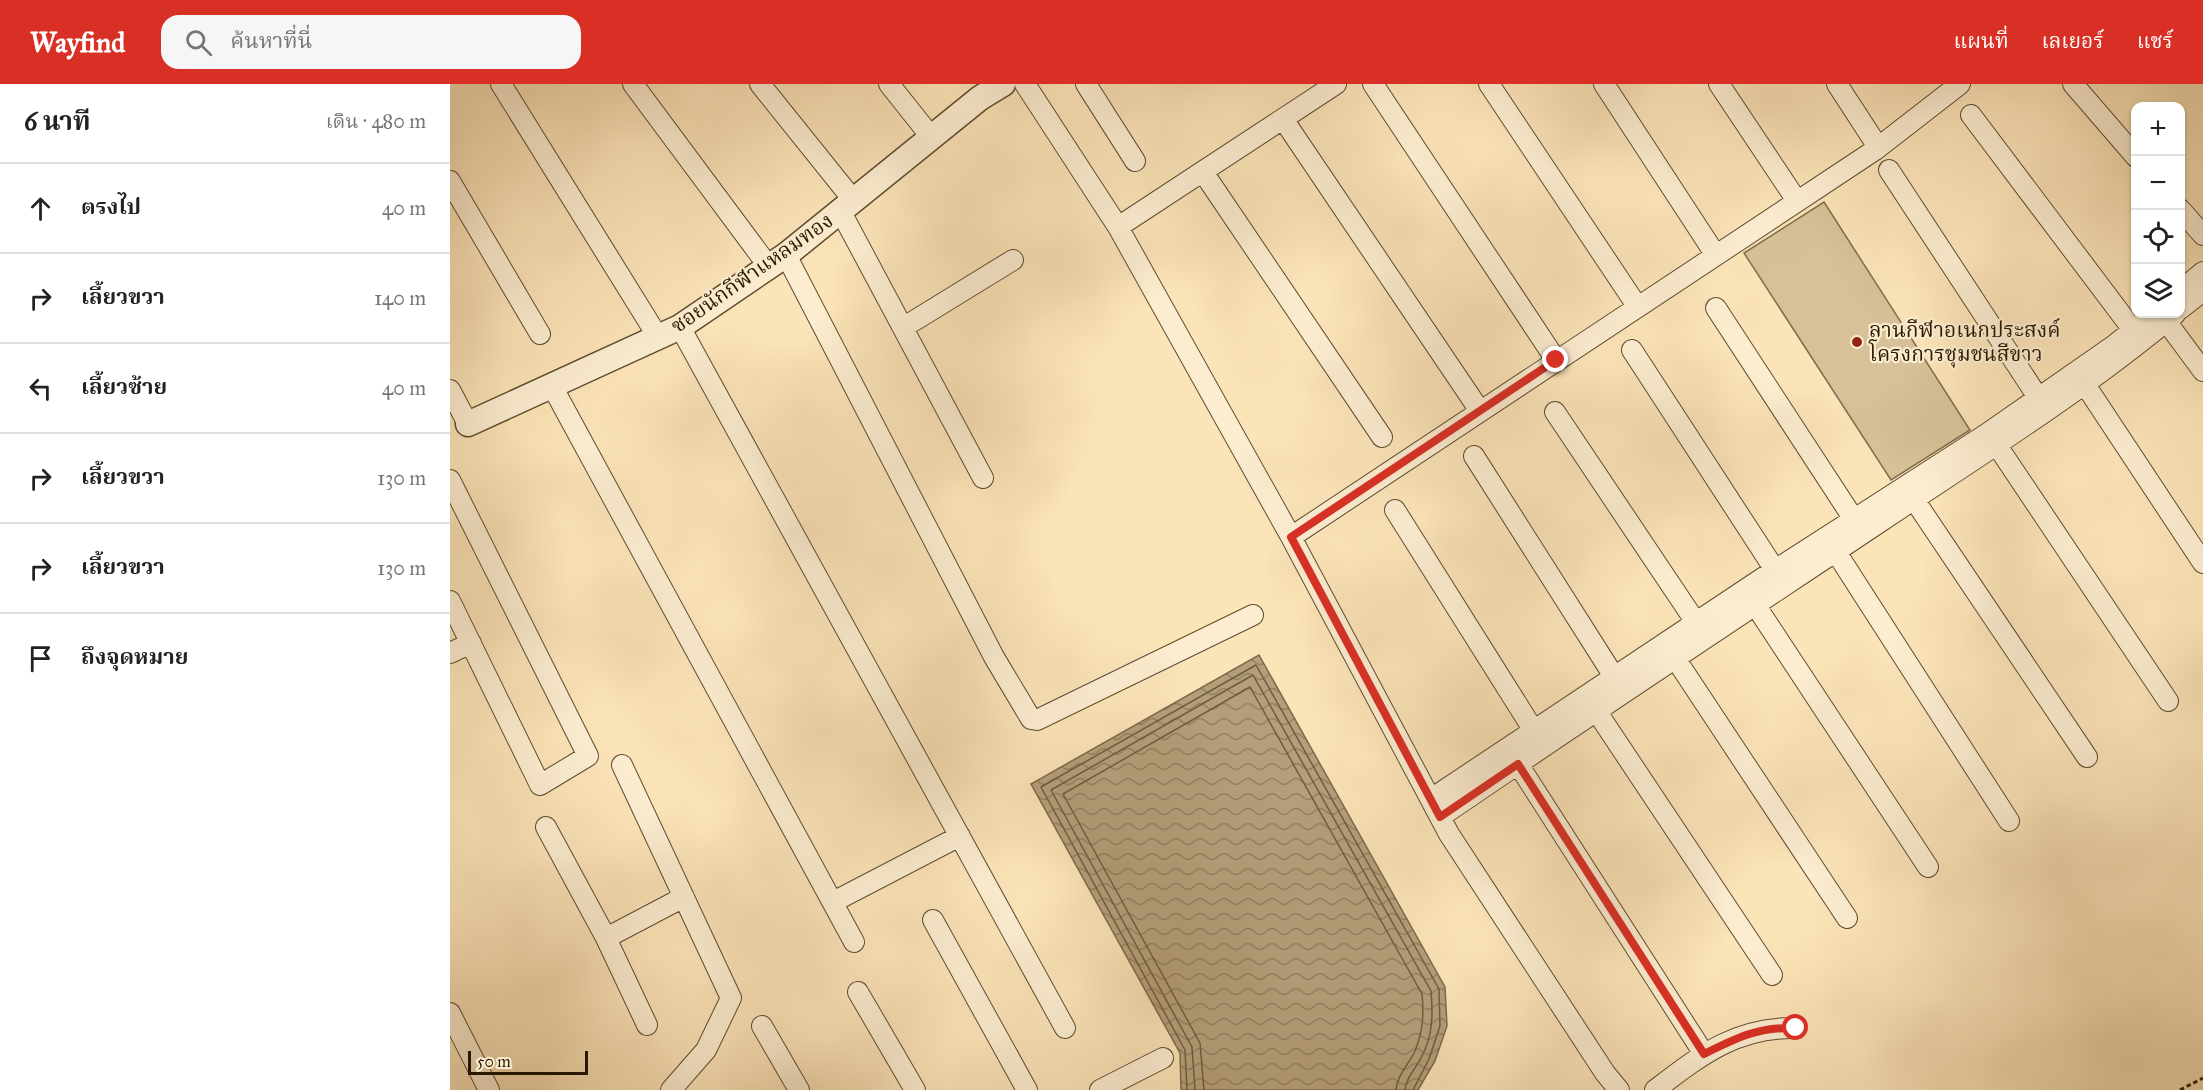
<!DOCTYPE html>
<html lang="th">
<head>
<meta charset="utf-8">
<style>
	body { margin:0; font-family:"IM FELL Great Primer","Noto Serif Thai",serif; background:#f6f6f6; color:#222 }
	.controls { position:absolute; right:18px; top:18px; display:grid; overflow:hidden; border-radius:12px; box-shadow:0 2px 4px #0004 }
	.controls button { width:54px; height:54px; display:grid; place-items:center; padding:0; border:0; border-bottom:2px solid #e0e0e0; background:#fff; color:#222; font:30px sans-serif }
	.scale { position:absolute; left:18px; bottom:15px; width:120px; box-sizing:border-box; padding-left:6px; border:3px solid #2a1901; border-top:0; font-size:16px; line-height:21px; white-space:nowrap; color:#2a1901; -webkit-text-stroke:4px #fcedd1; paint-order:stroke }
	.stop { position:absolute; width:18px; height:18px; margin:-14px; border:4px solid #d93025; border-radius:50%; background:#fff }
	.stop.end { background:#d93025; border-color:#fff; box-shadow:0 2px 6px #0008 }
	.list { margin:0; padding:0; list-style:none }
	h2 { display:flex; justify-content:space-between; align-items:center; height:78px; margin:0; padding:0 24px; font-size:26px }
	h2 small { font-size:20px; font-weight:400; color:#767676 }
	.list li { display:grid; grid-template-columns:39px 1fr auto; gap:18px; align-items:center; box-sizing:border-box; height:90px; padding:0 24px; border-top:2px solid #e0e0e0 }
	.list b { display:block; font-size:22px; white-space:nowrap }
	.list em { font-size:20px; font-style:normal; color:#767676 }
	.icon { flex:none; width:33px; height:33px; fill:none; stroke:currentColor; stroke-width:2; stroke-linecap:round; stroke-linejoin:round }
	.map { position:relative; flex:none; width:1753px; height:1006px; overflow:hidden }
	header { display:flex; align-items:center; gap:36px; box-sizing:border-box; height:84px; padding:0 30px; background:#d93025; color:#fff }
	header strong { font-size:28px }
	nav { display:flex; gap:33px; margin-inline-start:auto; font-size:21px }
	.search { width:420px; height:54px; background:#f6f6f6; display:flex; align-items:center; gap:15px; box-sizing:border-box; padding:0 21px; border-radius:18px; color:#767676; font-size:22px }
	main { display:flex }
	aside { flex:1; background:#fff }
	.map>svg:first-child { display:block }
	.garden { fill:#d7c199; stroke:#806d4d; stroke-width:1.5 }
	.water { fill:url(#water-waves); stroke:#7d694a; stroke-width:1.5 }
	.lines { fill:none; stroke-linecap:round; stroke-linejoin:round }
	.shore { stroke:#6f5c3e; stroke-width:1.5 }
	.minor-casing { stroke:#5e4c2f; stroke-width:22 }
	.tertiary-casing { stroke:#5e4c2f; stroke-width:27 }
	.path { stroke:#2a1901; stroke-width:3; stroke-dasharray:4.5 3; stroke-linecap:butt }
	.minor { stroke:#fcedd1; stroke-width:20 }
	.tertiary { stroke:#fcedd1; stroke-width:24 }
	.route { stroke:#d93025; stroke-width:8 }
	.poi-dot { fill:#8f2418; stroke:#fcedd1; stroke-width:2 }
	.labels { text-anchor:middle; stroke-width:4.5; stroke-linejoin:round; paint-order:stroke }
	.street-label { font-size:21px; fill:#2a1901; stroke:#fcedd1 }
	.poi-label { font-size:21px; fill:#2a1901; stroke:#fcedd1; text-anchor:start }
</style>
</head>
<body>
<header>
<strong>Wayfind</strong>
<div class="search"><svg class="icon" aria-label="search" viewBox="0 0 24 24"><circle cx="10" cy="10" r="6"/><path d="M15 15l6 6"/></svg>ค้นหาที่นี่</div>
<nav><a>แผนที่</a><a>เลเยอร์</a><a>แชร์</a></nav>
</header>
<main>
<aside>
<h2>6 นาที<small>เดิน · 480 m</small></h2>
<ul class="list">
<li><svg class="icon" aria-label="ahead" viewBox="0 0 24 24"><path d="M12 20V5M6 11l6-6 6 6"/></svg><div><b>ตรงไป</b></div><em>40 m</em></li>
<li><svg class="icon" aria-label="right" viewBox="0 0 24 24"><path d="M7 20v-9h11M14 6l5 5-5 5"/></svg><div><b>เลี้ยวขวา</b></div><em>140 m</em></li>
<li><svg class="icon" aria-label="left" viewBox="0 0 24 24"><path d="M17 20v-9H6M10 6l-5 5 5 5"/></svg><div><b>เลี้ยวซ้าย</b></div><em>40 m</em></li>
<li><svg class="icon" aria-label="right" viewBox="0 0 24 24"><path d="M7 20v-9h11M14 6l5 5-5 5"/></svg><div><b>เลี้ยวขวา</b></div><em>130 m</em></li>
<li><svg class="icon" aria-label="right" viewBox="0 0 24 24"><path d="M7 20v-9h11M14 6l5 5-5 5"/></svg><div><b>เลี้ยวขวา</b></div><em>130 m</em></li>
<li><svg class="icon" aria-label="arrive" viewBox="0 0 24 24"><path d="M6 21V4h12l-3 4 3 4H6"/></svg><div><b>ถึงจุดหมาย</b></div></li>
</ul>
</aside>
<div class="map">
<svg width="1753" height="1006" viewBox="0 0 1753 1006">
	<defs>
		<pattern id="water-waves" width="16" height="10" patternUnits="userSpaceOnUse" patternTransform="scale(1.5)"><rect width="16" height="10" fill="#b49f7a"/><path d="M0 5q4-4 8 0t8 0" fill="none" stroke="#938162"/></pattern>
	</defs>
	<rect width="100%" height="100%" fill="#fbe4b8"/>
	<filter id="stains"><feTurbulence type="fractalNoise" baseFrequency=".00333" numOctaves="4"/><feColorMatrix values="0 0 0 0 .2 0 0 0 0 .09 0 0 0 0 .02 0 0 0 .5 -.17"/></filter>
	<radialGradient id="worn" r=".72"><stop offset=".6" stop-color="#630" stop-opacity="0"/><stop offset="1" stop-color="#630" stop-opacity=".3"/></radialGradient>
	<path class="garden" d="M 1374,118 L 1520,346 L 1441,396 L 1294,169 Z"/>
	<path class="water" d="M 809,571 L 995,903 L 997,942 L 985,977 L 968,1006 L 731,1006 L 730,969 L 581,700 Z"/>
	<g class="lines">
		<path class="shore" d="M 737,1006 L 735,966 L 591,703 L 806,581 L 989,905 L 990,942 L 979,975 L 963,1006
			M 745,1006 L 742,963 L 601,706 L 803,591 L 981,907 C 983,930 983,951 972,972 C 967,983 956,993 955,1006
			M 754,1006 L 750,959 L 613,710 L 800,603 L 972,910 C 974,930 973,947 965,967 C 959,980 947,991 946,1006"/>
		<g class="minor-casing">
			<path id="minor" d="M 51,0 L 208,253
				M 183,0 L 319,183
				M 310,0 L 404,117
				M 439,0 L 482,54
				M 575,0 L 668,143 L 841,453 L 999,750 L 1155,989 L 1169,1006
				M 636,0 L 685,77
				M 923,0 L 1106,276
				M 1039,0 L 1187,222
				M 1154,0 L 1265,170
				M 1269,0 L 1347,117
				M 1387,0 L 1428,63
				M 1623,0 L 1686,73
				M 1521,31 L 1683,246
				M 833,35 L 1030,327
				M 1439,86 L 1595,324
				M 753,88 L 932,353
				M 0,97 L 90,250
				M 1730,125 L 1753,151
				M 391,128 L 533,394
				M 668,143 L 886,0
				M 336,171 L 544,573 L 581,635 L 587,636 L 803,531
				M 1730,207 L 1753,188
				M 1266,224 L 1405,437
				M 1730,225 L 1753,207
				M 1716,237 L 1753,287
				M 230,243 L 615,944
				M 454,243 L 563,176
				M 1182,266 L 1325,486
				M 1634,299 L 1753,479
				M 102,302 L 404,858
				M 0,306 L 18,340
				M 1105,328 L 1247,540
				M 1546,360 L 1718,617
				M 1024,372 L 1165,594
				M 0,396 L 138,672 L 90,701 L 0,517
				M 1457,405 L 1637,673
				M 945,426 L 1084,647
				M 841,453 L 1425,66 L 1510,0
				M 1386,468 L 1559,737
				M 1298,510 L 1478,783
				M 0,569 L 21,559
				M 1225,574 L 1397,834
				M 1139,616 L 1322,891
				M 1068,680 L 1254,970
				M 172,681 L 281,914 L 256,966 L 221,1006
				M 981,715 L 1308,497 L 1535,351 L 1663,262 L 1703,230
				M 990,733 C 1136,633 1283,536 1430,438 C 1530,371 1633,307 1725,230
				M 96,743 L 156,854 L 197,941
				M 383,818 L 510,752
				M 483,836 L 577,1006
				M 156,854 L 234,813
				M 408,908 L 465,1006
				M 0,929 L 39,1006
				M 312,942 L 349,1006
				M 650,1006 L 713,974
				M 1205,1006 C 1251,971 1286,943 1346,944"/>
		</g>
		<g class="tertiary-casing">
			<path id="tertiary" d="M 18,340 L 230,243 L 336,171 L 530,14 L 553,0"/>
		</g>
		<path class="path" d="M 1730,1006 L 1753,994"/>
		<use href="#minor" class="minor"/>
		<use href="#tertiary" class="tertiary"/>
	</g>
	<g class="lines">
		<path class="route" d="M 1106,276 L 841,453 L 990,733 L 1068,680 L 1254,970 C 1288,953 1308,943 1346,944"/>
	</g>
	<circle class="poi-dot" cx="1407" cy="258" r="6"/>
	<g class="labels">
		<g class="street-label">
			<text transform="translate(302 189) rotate(-35)" y="7">ซอยนักกีฬาแหลมทอง</text>
		</g>
		<g class="poi-label">
			<text x="1419" y="253">ลานกีฬาอเนกประสงค์<tspan x="1419" dy="24">โครงการชุมชนสีขาว</tspan></text>
		</g>
	</g>
	<rect width="100%" height="100%" filter="url(#stains)"/>
	<rect width="100%" height="100%" fill="url(#worn)"/>
</svg>
<div class="controls">
<button>+</button>
<button>−</button>
<button><svg class="icon" aria-label="locate" viewBox="0 0 24 24"><circle cx="12" cy="12" r="6"/><path d="M12 2v4M12 18v4M2 12h4M18 12h4"/></svg></button>
<button><svg class="icon" aria-label="layers" viewBox="0 0 24 24"><path d="M12 4l9 5-9 5-9-5zM3 14l9 5 9-5"/></svg></button>
</div>
<div class="scale">50 m</div>
<div class="stop" style="left:1346px;top:944px"></div>
<div class="stop end" style="left:1106px;top:276px"></div>
</div>
</main>
</body>
</html>
